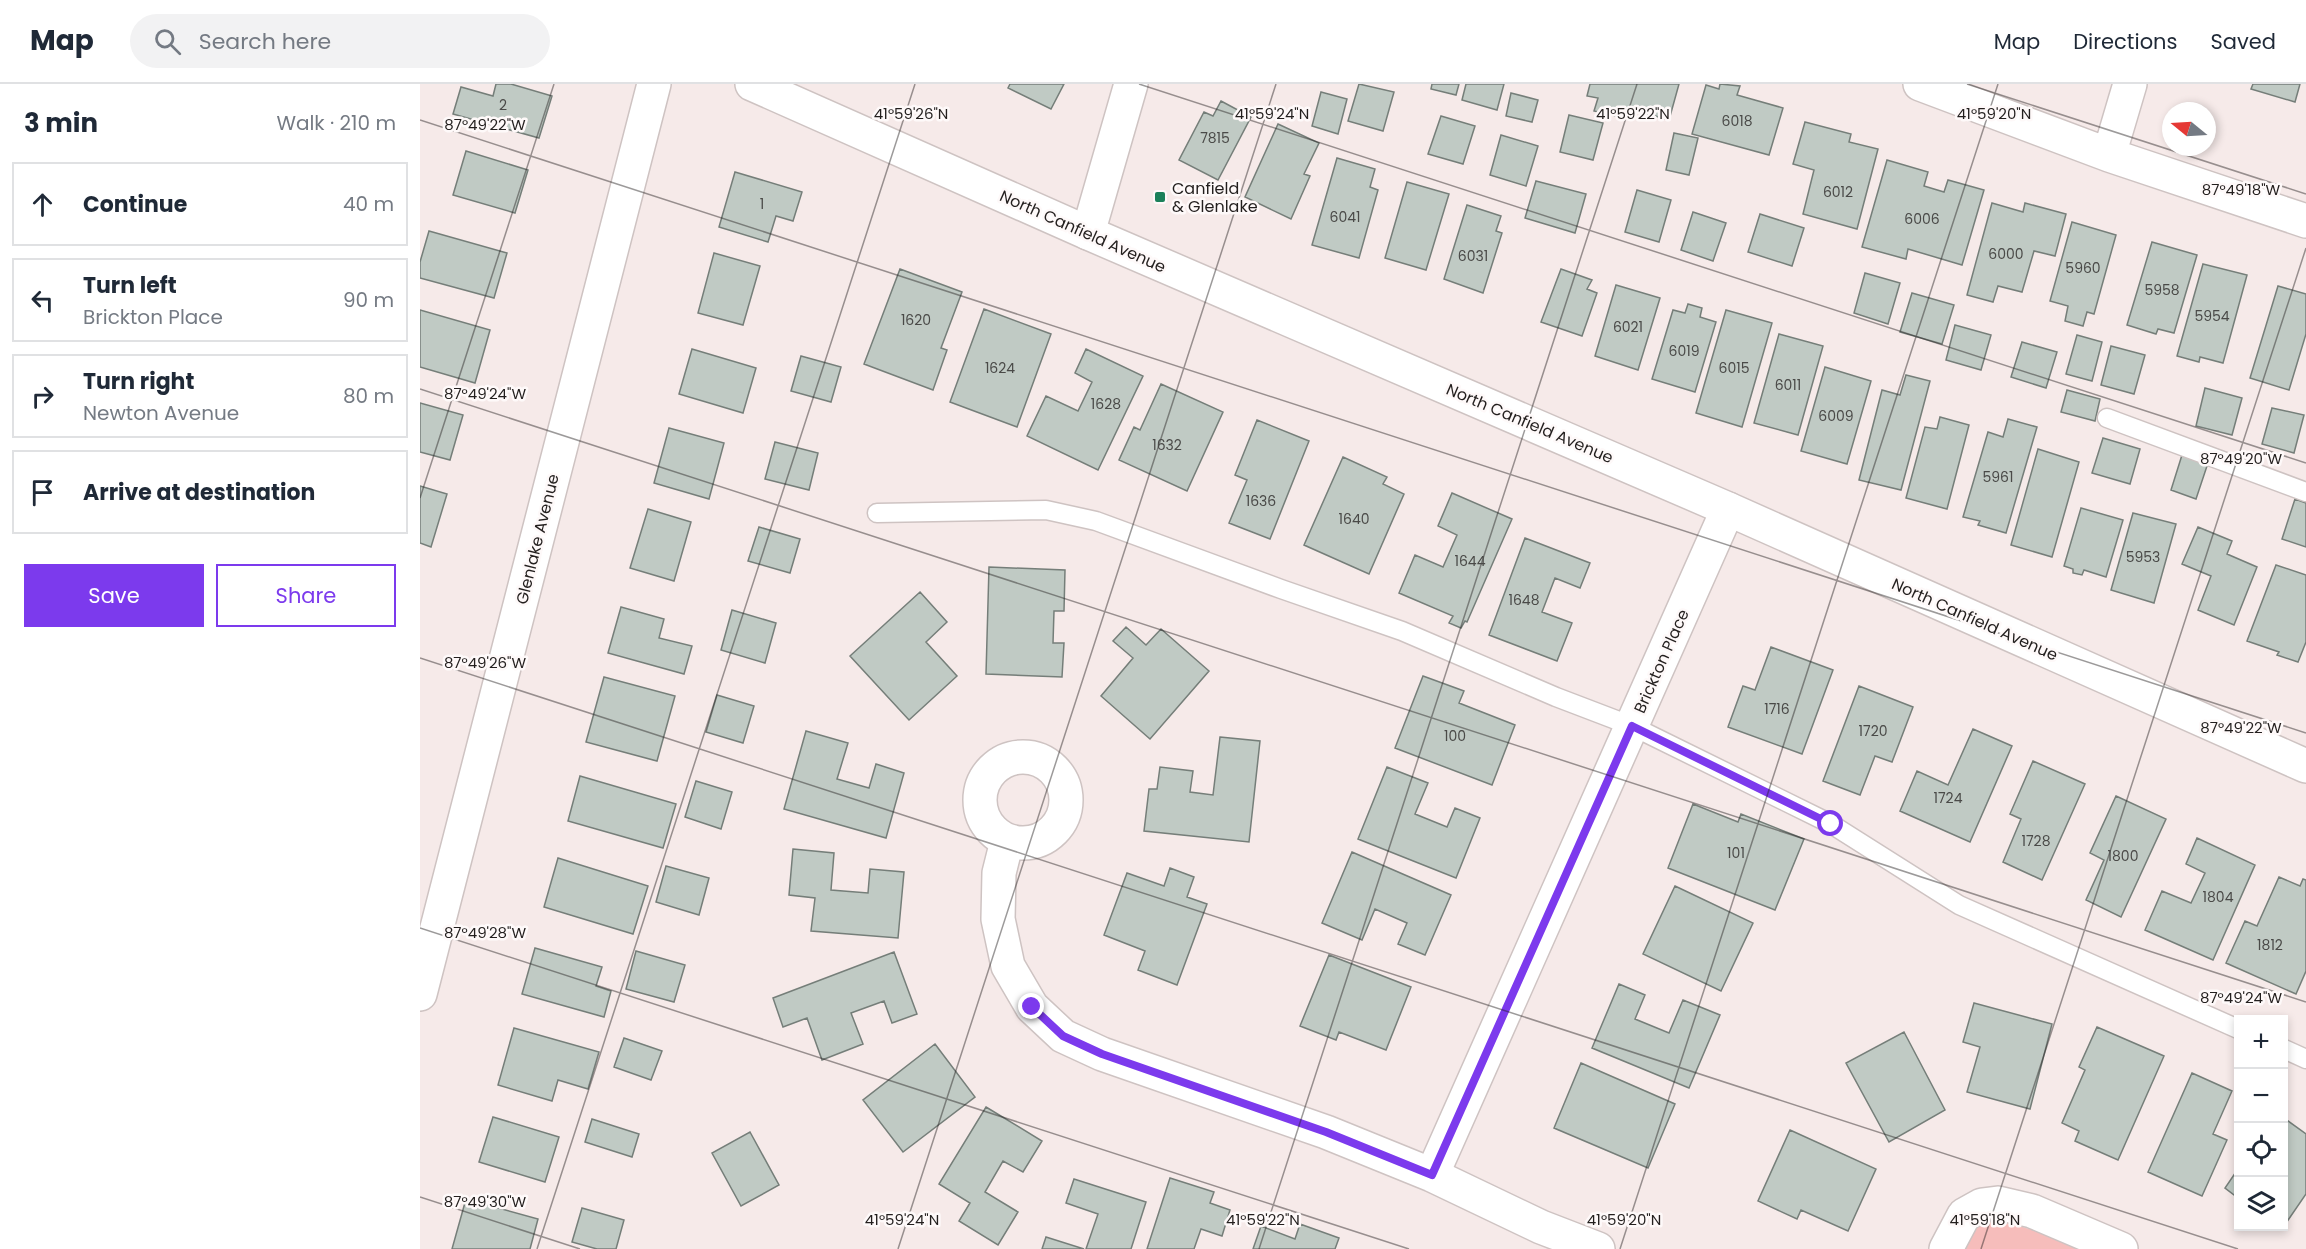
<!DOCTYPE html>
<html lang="en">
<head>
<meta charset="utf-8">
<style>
	body { margin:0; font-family:Poppins,sans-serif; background:#f2f2f3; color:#1f2937 }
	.controls { position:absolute; right:18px; bottom:18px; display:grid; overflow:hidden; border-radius:0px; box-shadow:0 3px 9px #0003 }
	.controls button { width:54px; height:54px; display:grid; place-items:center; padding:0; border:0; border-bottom:2px solid #e0e1e3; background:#fff; color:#1f2937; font:30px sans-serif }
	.compass { position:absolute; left:1742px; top:18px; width:54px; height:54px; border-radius:50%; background:#fff; box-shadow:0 3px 9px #0003; rotate:288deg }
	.stop { position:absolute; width:18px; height:18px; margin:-14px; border:4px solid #7c3aed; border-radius:50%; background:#fff }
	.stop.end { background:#7c3aed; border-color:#fff; box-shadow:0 2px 6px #0008 }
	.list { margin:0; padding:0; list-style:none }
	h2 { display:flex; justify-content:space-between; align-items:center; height:78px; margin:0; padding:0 24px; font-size:26px }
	h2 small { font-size:20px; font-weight:400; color:#747a83 }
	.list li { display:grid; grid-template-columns:39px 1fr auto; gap:18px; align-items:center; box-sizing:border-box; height:84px; margin:0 12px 12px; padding:0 12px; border:2px solid #e0e1e3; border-radius:0px }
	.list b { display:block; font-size:22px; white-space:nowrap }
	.list p { margin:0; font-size:20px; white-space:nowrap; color:#747a83 }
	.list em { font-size:20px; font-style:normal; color:#747a83 }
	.actions { display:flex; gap:12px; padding:18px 24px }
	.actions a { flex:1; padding:14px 0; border:2px solid #7c3aed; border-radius:0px; text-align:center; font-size:21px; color:#7c3aed }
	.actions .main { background:#7c3aed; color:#fff }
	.icon { flex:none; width:33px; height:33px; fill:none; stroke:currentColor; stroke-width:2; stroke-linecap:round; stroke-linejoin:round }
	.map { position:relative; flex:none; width:1886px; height:1165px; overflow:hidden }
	header { display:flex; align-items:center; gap:36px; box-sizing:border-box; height:84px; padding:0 30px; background:#fff; border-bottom:2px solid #e0e1e3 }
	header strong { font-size:28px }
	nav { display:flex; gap:33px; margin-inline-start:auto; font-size:21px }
	.search { width:420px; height:54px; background:#f2f2f3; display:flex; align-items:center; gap:15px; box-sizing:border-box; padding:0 21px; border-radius:33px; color:#747a83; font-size:22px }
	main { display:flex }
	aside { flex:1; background:#fff }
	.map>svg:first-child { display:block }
	.green { fill:#f6bdbb }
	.building { fill:#c0cac4; stroke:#757e79; stroke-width:1.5 }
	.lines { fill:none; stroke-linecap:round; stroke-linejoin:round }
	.service-casing { stroke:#cec3c2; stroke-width:21 }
	.minor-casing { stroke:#cec3c2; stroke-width:36 }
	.tertiary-casing { stroke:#cec3c2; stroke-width:36 }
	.service { stroke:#fff; stroke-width:18 }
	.minor { stroke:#fff; stroke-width:33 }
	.tertiary { stroke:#fff; stroke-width:33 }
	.route { stroke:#7c3aed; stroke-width:8 }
	.ticks { fill:none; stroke:#231f1e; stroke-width:1.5; stroke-opacity:0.45 }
	.poi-dot { fill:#1b805a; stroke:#fef9f9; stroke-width:2 }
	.labels { text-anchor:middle; stroke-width:5; stroke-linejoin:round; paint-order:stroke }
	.number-label { font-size:14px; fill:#4a4a48 }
	.poi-label { font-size:16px; fill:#231f1e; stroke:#fef9f9; text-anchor:start }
	.street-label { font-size:16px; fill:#231f1e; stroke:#fef9f9 }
	.ticks-label { font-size:15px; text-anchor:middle; fill:#231f1e; stroke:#fef9f9; stroke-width:5; stroke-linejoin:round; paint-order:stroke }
</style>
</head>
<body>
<header>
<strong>Map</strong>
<div class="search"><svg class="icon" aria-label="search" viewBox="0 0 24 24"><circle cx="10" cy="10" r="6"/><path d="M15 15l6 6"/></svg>Search here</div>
<nav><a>Map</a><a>Directions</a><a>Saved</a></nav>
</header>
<main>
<aside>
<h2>3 min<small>Walk · 210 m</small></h2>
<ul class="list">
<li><svg class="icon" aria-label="ahead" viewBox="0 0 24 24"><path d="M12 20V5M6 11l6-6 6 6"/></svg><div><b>Continue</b></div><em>40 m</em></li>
<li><svg class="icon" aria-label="left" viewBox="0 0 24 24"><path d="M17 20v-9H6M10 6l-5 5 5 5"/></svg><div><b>Turn left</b><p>Brickton Place</p></div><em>90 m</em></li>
<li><svg class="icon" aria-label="right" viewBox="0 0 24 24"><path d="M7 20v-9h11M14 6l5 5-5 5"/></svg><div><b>Turn right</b><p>Newton Avenue</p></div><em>80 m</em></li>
<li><svg class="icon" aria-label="arrive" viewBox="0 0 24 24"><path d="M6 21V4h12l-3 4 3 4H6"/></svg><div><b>Arrive at destination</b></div></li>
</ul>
<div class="actions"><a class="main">Save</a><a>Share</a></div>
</aside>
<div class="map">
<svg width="1886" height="1165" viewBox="0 0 1886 1165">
	<rect width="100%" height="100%" fill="#f6eae9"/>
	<path class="green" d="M 1568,1132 L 1672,1165 L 1532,1165 Z"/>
	<path class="building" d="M 76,0 L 91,0 L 132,12 L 119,54 L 33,30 L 41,3 L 73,12 Z
		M 590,0 L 644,0 L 631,25 L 588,4 Z
		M 939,0 L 974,8 L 963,47 L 928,37 Z
		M 1012,0 L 1039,0 L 1036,11 L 1011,5 Z
		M 1046,0 L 1084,0 L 1077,26 L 1042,16 Z
		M 1170,0 L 1259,0 L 1249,36 L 1204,23 L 1201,33 L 1174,27 L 1178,14 L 1167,12 Z
		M 1300,0 L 1320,2 L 1317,11 L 1363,24 L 1349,71 L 1272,50 L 1286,1 L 1299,5 Z
		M 1833,0 L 1880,0 L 1875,18 L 1831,5 Z
		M 901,8 L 927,15 L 918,50 L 892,42 Z
		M 1091,9 L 1118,16 L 1112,38 L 1086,32 Z
		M 801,17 L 831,33 L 798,96 L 759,76 L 784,28 L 793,32 Z
		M 1149,31 L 1183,39 L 1173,76 L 1140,68 Z
		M 1021,32 L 1055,42 L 1043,80 L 1008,70 Z
		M 1385,38 L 1431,50 L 1429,58 L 1458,65 L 1437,145 L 1383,130 L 1394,86 L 1373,80 Z
		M 858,40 L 899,59 L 884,90 L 890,92 L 871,135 L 825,113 Z
		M 1254,49 L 1278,54 L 1269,91 L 1246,86 Z
		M 1081,51 L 1118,62 L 1106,102 L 1070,91 Z
		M 46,67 L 108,86 L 95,129 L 33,111 Z
		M 917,74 L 955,85 L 950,103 L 958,106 L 939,174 L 892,161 Z
		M 1467,76 L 1508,88 L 1504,102 L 1524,108 L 1528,96 L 1564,106 L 1542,181 L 1488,165 L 1486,175 L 1442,163 Z
		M 315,88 L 382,108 L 373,137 L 356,132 L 348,158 L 299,143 Z
		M 1116,97 L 1166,110 L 1155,149 L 1105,134 Z
		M 987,98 L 1029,110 L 1006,186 L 965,174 Z
		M 1217,106 L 1251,116 L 1239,158 L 1205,148 Z
		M 1572,119 L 1603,128 L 1605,119 L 1646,130 L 1635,172 L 1614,167 L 1602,208 L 1578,202 L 1573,218 L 1547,211 Z
		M 1047,121 L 1081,132 L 1076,147 L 1082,149 L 1063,209 L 1024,195 Z
		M 1273,128 L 1306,139 L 1293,177 L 1261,166 Z
		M 1340,130 L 1384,144 L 1372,182 L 1328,168 Z
		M 1652,138 L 1696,151 L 1674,230 L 1667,228 L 1663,242 L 1645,237 L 1648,222 L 1630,217 Z
		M 9,147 L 87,169 L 74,214 L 0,194 L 0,178 Z
		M 1732,158 L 1777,171 L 1754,249 L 1738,245 L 1736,250 L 1707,241 Z
		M 294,169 L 340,182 L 323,241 L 278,229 Z
		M 1783,180 L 1827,191 L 1803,279 L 1780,273 L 1779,278 L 1757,272 Z
		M 480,185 L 542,208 L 521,264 L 527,266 L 513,306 L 444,280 Z
		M 1141,185 L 1172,196 L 1167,205 L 1177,209 L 1162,252 L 1121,238 Z
		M 1445,189 L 1480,199 L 1468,240 L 1434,229 Z
		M 1196,201 L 1240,214 L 1218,286 L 1175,272 Z
		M 1858,202 L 1886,210 L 1886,250 L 1869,306 L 1830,294 Z
		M 1492,209 L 1534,221 L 1522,260 L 1480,248 Z
		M 1268,220 L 1282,224 L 1280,233 L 1296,238 L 1275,308 L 1232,295 L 1253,226 L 1265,229 Z
		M 564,225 L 631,250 L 597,343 L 530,318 Z
		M 0,226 L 70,246 L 55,299 L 0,283 Z
		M 1306,226 L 1352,239 L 1322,343 L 1276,329 Z
		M 1535,241 L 1571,251 L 1561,286 L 1526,276 Z
		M 1359,250 L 1403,262 L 1378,351 L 1334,339 Z
		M 1657,251 L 1682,258 L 1672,297 L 1646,290 Z
		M 1602,258 L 1637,268 L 1626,304 L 1591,293 Z
		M 1691,262 L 1725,271 L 1714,310 L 1681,301 Z
		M 272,265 L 336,284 L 323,329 L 259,310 Z
		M 666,265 L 723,292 L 678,386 L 607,352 L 626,312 L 658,327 L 672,298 L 655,289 Z
		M 381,272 L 421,283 L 411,318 L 371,307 Z
		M 1405,283 L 1451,297 L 1427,380 L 1381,367 Z
		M 1486,291 L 1510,297 L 1481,406 L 1439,396 L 1462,306 L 1480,311 Z
		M 741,300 L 803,328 L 767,407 L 699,376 L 714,343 L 720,346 Z
		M 1785,304 L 1822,314 L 1812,351 L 1776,342 Z
		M 1647,306 L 1680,315 L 1675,337 L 1641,328 Z
		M 0,319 L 43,331 L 30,376 L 0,368 Z
		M 1852,324 L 1884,331 L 1874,369 L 1842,360 Z
		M 1520,333 L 1549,341 L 1527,425 L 1486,414 L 1505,343 L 1517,345 Z
		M 1588,335 L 1617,343 L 1586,449 L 1558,441 L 1560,437 L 1543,433 L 1568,348 L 1583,353 Z
		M 837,336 L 889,357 L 850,455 L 809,439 L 827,396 L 815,391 Z
		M 249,344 L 304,359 L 289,415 L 234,399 Z
		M 1683,354 L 1720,365 L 1710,400 L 1672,389 Z
		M 355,358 L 398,369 L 389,406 L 345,395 Z
		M 1618,365 L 1659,378 L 1632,473 L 1591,461 Z
		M 1762,371 L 1788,379 L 1776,415 L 1751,406 Z
		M 923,373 L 967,393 L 963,400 L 984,410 L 949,490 L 884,461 Z
		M 0,402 L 27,410 L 11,463 L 0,459 Z
		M 1032,409 L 1092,435 L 1047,538 L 1045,537 L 1041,544 L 1029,539 L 1033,532 L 979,509 L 995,471 L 1023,483 L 1037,451 L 1018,442 Z
		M 1875,415 L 1886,419 L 1886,463 L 1862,455 Z
		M 1661,424 L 1703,436 L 1686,493 L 1664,486 L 1662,491 L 1653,489 L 1653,485 L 1644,482 Z
		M 228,425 L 271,438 L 254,497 L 210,484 Z
		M 1713,429 L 1756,440 L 1734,519 L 1691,506 Z
		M 339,443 L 380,455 L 370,489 L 328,477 Z
		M 1778,443 L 1812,457 L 1807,470 L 1837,483 L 1814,541 L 1778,526 L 1791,492 L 1762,480 Z
		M 1105,454 L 1170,479 L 1160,504 L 1135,494 L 1122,528 L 1152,539 L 1137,577 L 1069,551 Z
		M 1856,481 L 1886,491 L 1886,558 L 1878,578 L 1857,571 L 1859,568 L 1827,557 Z
		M 569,483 L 645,486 L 644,527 L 634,527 L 633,559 L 644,559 L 642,593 L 566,590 Z
		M 500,508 L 527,538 L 506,558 L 537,592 L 489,636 L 430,572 Z
		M 201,523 L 244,535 L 239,554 L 272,562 L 264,590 L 188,569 Z
		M 312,526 L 356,539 L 345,579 L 301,566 Z
		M 706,543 L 726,561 L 741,545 L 789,587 L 730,655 L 681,612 L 713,574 L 693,557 Z
		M 1351,563 L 1413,586 L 1382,670 L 1308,643 L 1323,602 L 1335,606 Z
		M 1003,592 L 1044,607 L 1039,619 L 1095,641 L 1072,701 L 975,664 Z
		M 184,593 L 255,612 L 237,677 L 166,658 Z
		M 1439,602 L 1493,623 L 1472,678 L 1455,672 L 1440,711 L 1403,697 Z
		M 297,611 L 334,622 L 323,659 L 286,648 Z
		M 1553,645 L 1592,662 L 1550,758 L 1480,727 L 1497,687 L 1528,701 Z
		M 386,647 L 428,659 L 417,695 L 449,704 L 456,680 L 484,689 L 466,754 L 364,725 Z
		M 800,653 L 840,657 L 829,758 L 724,747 L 729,705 L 737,705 L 740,683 L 773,687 L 770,708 L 793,711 Z
		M 1613,677 L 1665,700 L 1622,796 L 1583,778 L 1601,735 L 1590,730 Z
		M 967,683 L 1008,699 L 995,730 L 1027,743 L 1035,724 L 1060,734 L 1036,794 L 938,755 Z
		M 160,692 L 256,720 L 243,764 L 148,737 Z
		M 276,697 L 312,708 L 301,745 L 265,733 Z
		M 1696,712 L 1746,735 L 1701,833 L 1666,816 L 1684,776 L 1670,769 Z
		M 1273,720 L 1318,738 L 1321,730 L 1384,755 L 1355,826 L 1248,784 Z
		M 1777,754 L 1835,781 L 1793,876 L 1725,846 L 1742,807 L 1771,819 L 1785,789 L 1766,780 Z
		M 373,765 L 414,769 L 411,806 L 448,809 L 450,785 L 484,788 L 478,854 L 391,847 L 395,814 L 369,811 Z
		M 932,768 L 1031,811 L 1005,871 L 978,860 L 987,839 L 955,825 L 942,856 L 902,839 Z
		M 138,774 L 228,802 L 213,850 L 124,823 Z
		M 246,782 L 289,794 L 279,831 L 236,818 Z
		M 750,784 L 774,793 L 767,813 L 787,820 L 757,901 L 718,886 L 725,867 L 684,851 L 707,789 L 744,802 Z
		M 1859,793 L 1880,802 L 1883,795 L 1886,796 L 1886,887 L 1876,910 L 1806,879 L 1825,837 L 1837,842 Z
		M 1255,802 L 1333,839 L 1301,907 L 1223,870 Z
		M 115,864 L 182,883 L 176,902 L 191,907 L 184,933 L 102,910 Z
		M 216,867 L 265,881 L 254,918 L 206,905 Z
		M 474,868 L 497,930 L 472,939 L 464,917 L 431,929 L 443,960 L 402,976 L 387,934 L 363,943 L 353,914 Z
		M 909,871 L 991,903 L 966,966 L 919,948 L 916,956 L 880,942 Z
		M 1199,900 L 1225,911 L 1215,935 L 1249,949 L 1263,916 L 1300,931 L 1269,1004 L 1172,964 Z
		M 1554,919 L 1632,940 L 1610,1025 L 1547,1008 L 1560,963 L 1543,958 Z
		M 1677,943 L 1744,972 L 1698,1076 L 1655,1057 L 1659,1047 L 1642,1039 L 1665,986 L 1659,983 Z
		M 94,944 L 179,968 L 168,1005 L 138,996 L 132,1017 L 78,1001 Z
		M 1484,948 L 1525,1026 L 1469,1058 L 1426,979 Z
		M 204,954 L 242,967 L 231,996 L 194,983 Z
		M 515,960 L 555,1013 L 483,1068 L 443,1016 Z
		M 1161,979 L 1255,1020 L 1228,1084 L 1134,1044 Z
		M 1772,989 L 1812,1007 L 1793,1050 L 1807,1056 L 1782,1112 L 1728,1088 Z
		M 566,1023 L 622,1057 L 603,1088 L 583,1077 L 565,1108 L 598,1128 L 578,1161 L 539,1137 L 550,1119 L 519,1100 Z
		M 73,1033 L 139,1053 L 125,1098 L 59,1078 Z
		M 1864,1034 L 1886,1050 L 1886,1110 L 1864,1142 Z
		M 172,1035 L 219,1050 L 212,1073 L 165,1058 Z
		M 1370,1046 L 1456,1085 L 1428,1147 L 1381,1126 L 1377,1135 L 1338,1117 Z
		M 330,1048 L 359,1101 L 321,1122 L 292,1069 Z
		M 1818,1085 L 1818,1114 L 1805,1104 Z
		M 750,1094 L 794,1108 L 790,1119 L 810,1126 L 802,1152 L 781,1145 L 774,1165 L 727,1165 Z
		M 654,1095 L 726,1118 L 711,1165 L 666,1165 L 678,1130 L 646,1119 Z
		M 46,1115 L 118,1135 L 110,1165 L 32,1165 Z
		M 162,1124 L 204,1136 L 196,1165 L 177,1165 L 152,1158 Z
		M 880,1140 L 919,1154 L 915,1165 L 833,1165 L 841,1142 L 875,1155 Z
		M 626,1153 L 664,1165 L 622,1165 Z"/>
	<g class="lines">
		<g class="service-casing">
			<path id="service" d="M 1687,334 L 1886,408
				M 457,429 L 626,426 L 676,437 L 861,505 L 982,547 L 1136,613 L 1212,642 L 1411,740 L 1539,821 L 1818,945
				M 1864,965 L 1886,975"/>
		</g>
		<g class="minor-casing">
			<path id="minor" d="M 1500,0 L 1689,71 L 1886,137
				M 1689,71 L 1710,0
				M 668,149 L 711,0
				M560 716a43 43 0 1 1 86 0a43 43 0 1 1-86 0Z
				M 587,757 L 579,789 L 578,835 L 588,882 L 612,923 L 643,952 L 682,970 L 906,1048 L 1012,1091 L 1121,1143 L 1178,1165
				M 0,910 L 234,0
				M 1012,1091 L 1308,425
				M 1526,1165 L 1544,1131 L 1562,1121 L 1578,1119 L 1612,1127 L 1701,1165"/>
		</g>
		<g class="tertiary-casing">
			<path id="tertiary" d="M 332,0 L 668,149 L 1308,425 L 1886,682"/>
		</g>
		<use href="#service" class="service"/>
		<use href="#minor" class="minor"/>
		<use href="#tertiary" class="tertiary"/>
	</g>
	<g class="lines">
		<path class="route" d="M 612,923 L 643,952 L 682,970 L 906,1048 L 1012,1091 L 1212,642 L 1411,740"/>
	</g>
	<path class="ticks" d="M 719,0 L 1886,379M 1547,0 L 1886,110M 0,36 L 1886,649M 0,305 L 1886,918M 0,414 L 134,0M 0,574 L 1818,1165M 0,844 L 989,1165M 0,1113 L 160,1165M 117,1165 L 495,0M 478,1165 L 856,0M 839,1165 L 1217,0M 1200,1165 L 1578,0M 1561,1165 L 1886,164"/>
	<rect class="poi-dot" x="734" y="107" width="12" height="12" rx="3"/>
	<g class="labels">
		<g class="number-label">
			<text x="83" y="26">2</text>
			<text x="1317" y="42">6018</text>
			<text x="795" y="59">7815</text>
			<text x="1418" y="113">6012</text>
			<text x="342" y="125">1</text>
			<text x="925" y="138">6041</text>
			<text x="1502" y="140">6006</text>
			<text x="1586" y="175">6000</text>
			<text x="1053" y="177">6031</text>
			<text x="1663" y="189">5960</text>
			<text x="1742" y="211">5958</text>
			<text x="1792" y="237">5954</text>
			<text x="496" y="241">1620</text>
			<text x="1208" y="248">6021</text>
			<text x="1264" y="272">6019</text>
			<text x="580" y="289">1624</text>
			<text x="1314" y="289">6015</text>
			<text x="1368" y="306">6011</text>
			<text x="686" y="325">1628</text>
			<text x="1416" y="337">6009</text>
			<text x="747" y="366">1632</text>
			<text x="1578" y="398">5961</text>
			<text x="841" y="422">1636</text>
			<text x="934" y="440">1640</text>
			<text x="1723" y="478">5953</text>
			<text x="1050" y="482">1644</text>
			<text x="1104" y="521">1648</text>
			<text x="1357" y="630">1716</text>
			<text x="1453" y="652">1720</text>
			<text x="1035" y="657">100</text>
			<text x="1528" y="719">1724</text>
			<text x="1616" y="762">1728</text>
			<text x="1316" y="774">101</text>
			<text x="1703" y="777">1800</text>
			<text x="1798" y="818">1804</text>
			<text x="1850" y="866">1812</text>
		</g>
		<g class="poi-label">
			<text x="752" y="110">Canfield<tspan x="752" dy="18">&amp; Glenlake</tspan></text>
		</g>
		<g class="street-label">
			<text transform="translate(663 147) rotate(24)" y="6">North Canfield Avenue</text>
			<text transform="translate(1110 339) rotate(23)" y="6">North Canfield Avenue</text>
			<text transform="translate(117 455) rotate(-76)" y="6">Glenlake Avenue</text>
			<text transform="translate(1555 535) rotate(24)" y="6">North Canfield Avenue</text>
			<text transform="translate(1241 577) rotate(-66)" y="6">Brickton Place</text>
		</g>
	</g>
	<g class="ticks-label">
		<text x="491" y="35">41°59'26"N</text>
		<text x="852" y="35">41°59'24"N</text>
		<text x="1213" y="35">41°59'22"N</text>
		<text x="1574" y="35">41°59'20"N</text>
		<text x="65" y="46">87°49'22"W</text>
		<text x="1821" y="111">87°49'18"W</text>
		<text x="65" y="315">87°49'24"W</text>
		<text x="1821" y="380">87°49'20"W</text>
		<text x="65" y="584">87°49'26"W</text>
		<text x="1821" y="649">87°49'22"W</text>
		<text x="65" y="854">87°49'28"W</text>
		<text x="1821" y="919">87°49'24"W</text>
		<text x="65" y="1123">87°49'30"W</text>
		<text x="482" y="1141">41°59'24"N</text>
		<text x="843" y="1141">41°59'22"N</text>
		<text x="1204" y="1141">41°59'20"N</text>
		<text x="1565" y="1141">41°59'18"N</text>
	</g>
</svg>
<div class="controls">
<button>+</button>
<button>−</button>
<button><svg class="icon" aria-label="locate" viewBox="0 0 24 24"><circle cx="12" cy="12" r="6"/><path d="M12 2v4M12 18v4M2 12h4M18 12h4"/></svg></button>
<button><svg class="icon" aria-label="layers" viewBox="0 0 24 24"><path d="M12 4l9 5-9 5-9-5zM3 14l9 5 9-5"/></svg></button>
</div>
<svg class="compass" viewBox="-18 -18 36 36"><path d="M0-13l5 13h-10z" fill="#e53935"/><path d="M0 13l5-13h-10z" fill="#747a83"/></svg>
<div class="stop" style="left:1411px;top:740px"></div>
<div class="stop end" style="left:612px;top:923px"></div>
</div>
</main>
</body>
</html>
